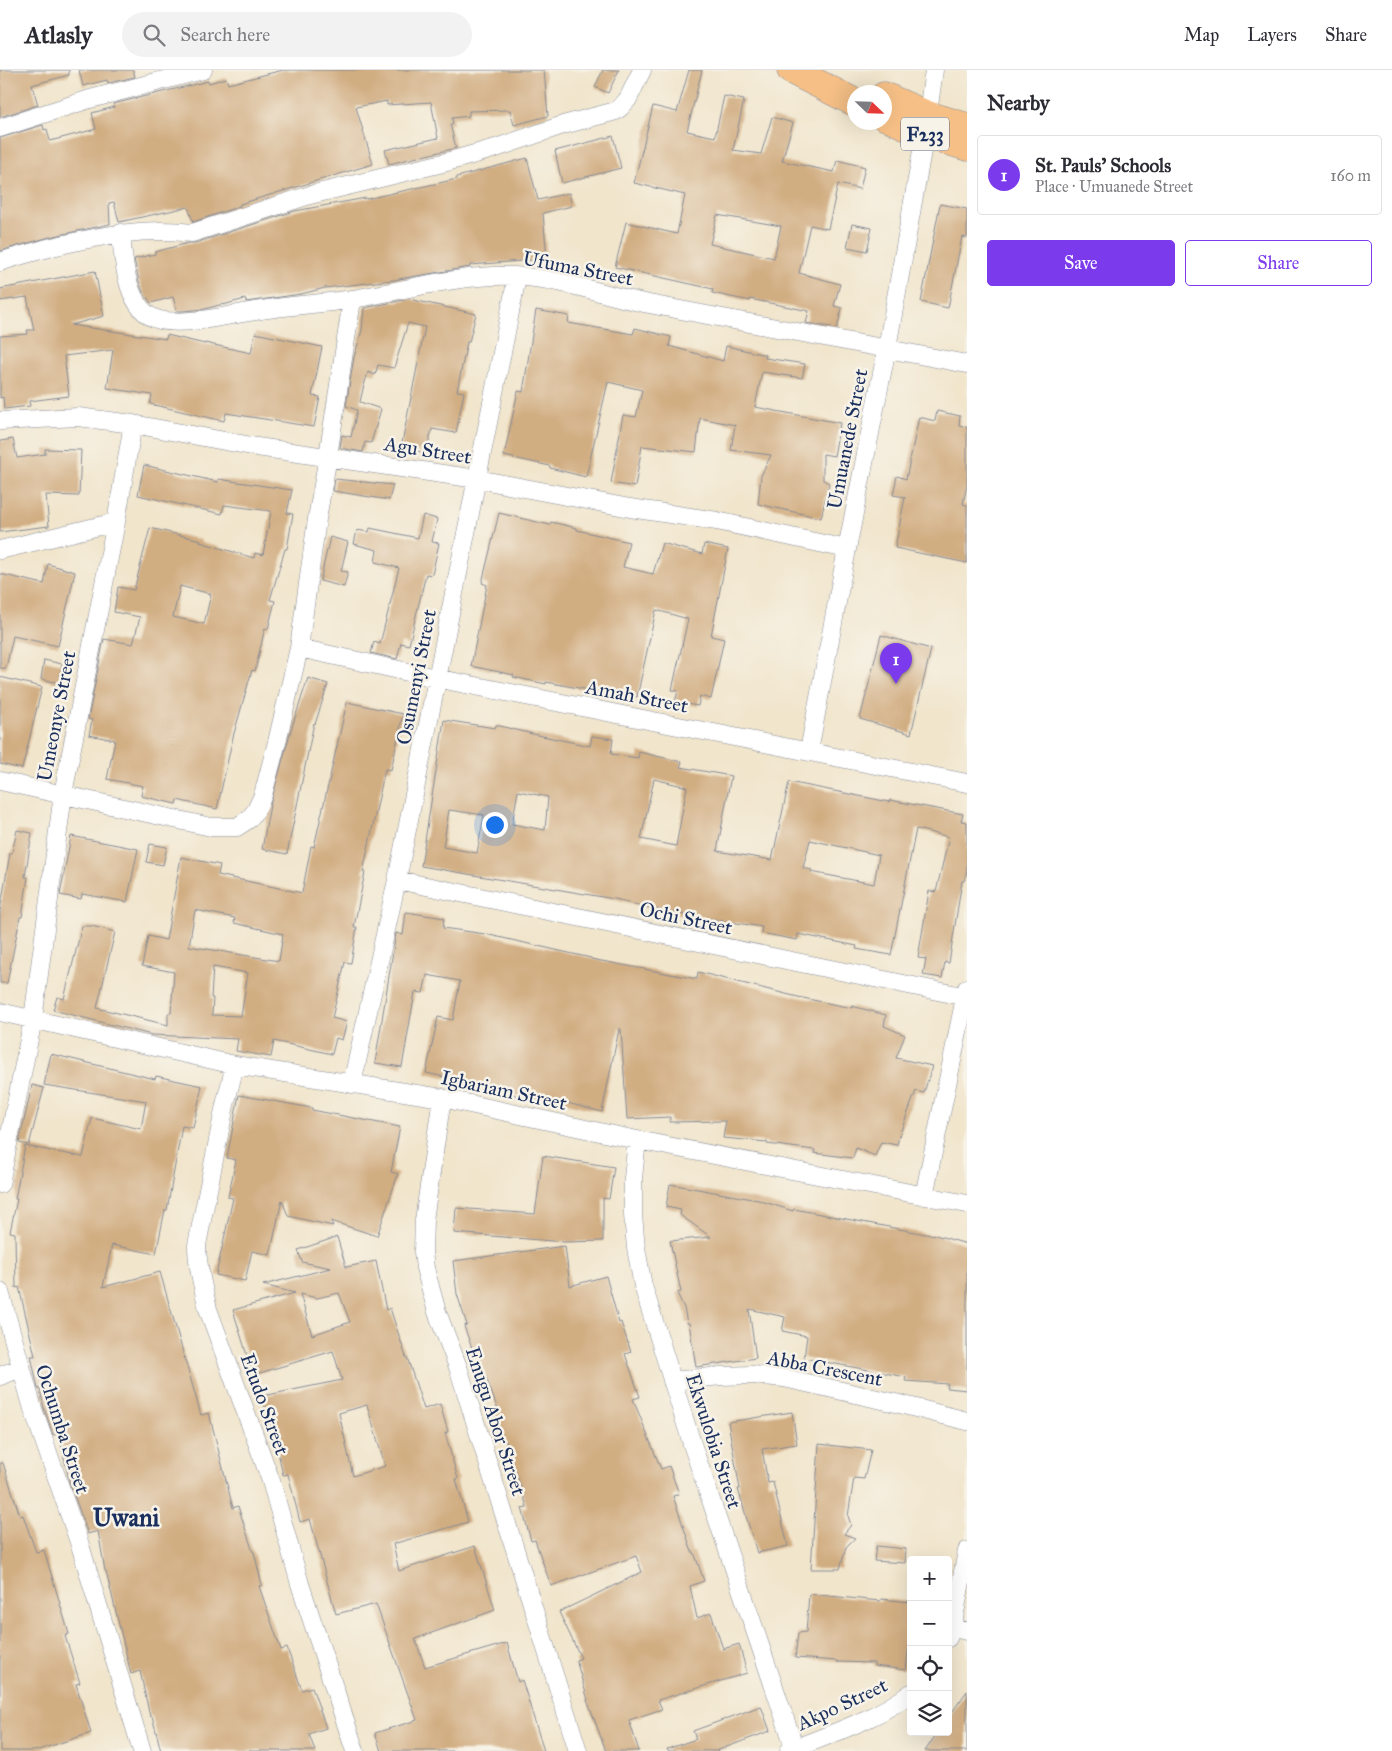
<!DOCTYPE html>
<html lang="en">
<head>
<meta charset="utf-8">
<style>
	body { margin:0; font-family:"IM FELL Great Primer",serif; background:#f2f2f3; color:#2b2b33 }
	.controls { position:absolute; right:15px; bottom:15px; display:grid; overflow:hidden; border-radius:5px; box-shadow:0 5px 20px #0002 }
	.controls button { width:45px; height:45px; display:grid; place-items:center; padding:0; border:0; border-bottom:1px solid #e1e1e2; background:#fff; color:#2b2b33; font:25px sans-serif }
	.compass { position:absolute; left:847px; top:15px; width:45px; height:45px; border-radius:50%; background:#fff; box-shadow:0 5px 20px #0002; rotate:113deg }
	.you { position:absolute; left:494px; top:754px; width:18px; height:18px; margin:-12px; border:4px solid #fff; border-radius:50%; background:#1a73e8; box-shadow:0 0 0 8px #1a73e833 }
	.badge { display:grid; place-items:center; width:32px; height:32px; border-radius:50%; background:#7c3aed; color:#fff; font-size:16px; font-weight:700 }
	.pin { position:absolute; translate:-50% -41px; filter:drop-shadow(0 1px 2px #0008) }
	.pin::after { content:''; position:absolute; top:26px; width:18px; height:15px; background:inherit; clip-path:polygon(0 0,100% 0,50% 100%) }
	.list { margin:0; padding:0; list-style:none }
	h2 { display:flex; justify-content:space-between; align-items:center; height:65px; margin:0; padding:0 20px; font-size:21px }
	h2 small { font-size:16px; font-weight:400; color:#7c7c81 }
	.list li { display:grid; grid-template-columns:32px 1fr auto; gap:15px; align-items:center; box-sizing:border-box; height:80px; margin:0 10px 10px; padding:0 10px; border:1px solid #e1e1e2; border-radius:5px }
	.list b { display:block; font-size:19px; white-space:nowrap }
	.list p { margin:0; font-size:16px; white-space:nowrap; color:#7c7c81 }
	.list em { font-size:16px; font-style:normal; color:#7c7c81 }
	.actions { display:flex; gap:10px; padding:15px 20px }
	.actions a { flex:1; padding:11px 0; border:1px solid #7c3aed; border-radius:5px; text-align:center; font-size:18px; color:#7c3aed }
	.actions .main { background:#7c3aed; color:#fff }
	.icon { flex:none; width:28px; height:28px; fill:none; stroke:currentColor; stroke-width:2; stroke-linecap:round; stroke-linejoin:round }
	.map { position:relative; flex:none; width:967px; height:1681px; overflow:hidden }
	header { display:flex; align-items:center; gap:30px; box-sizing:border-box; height:70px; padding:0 25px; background:#fff; border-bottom:1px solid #e1e1e2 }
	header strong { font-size:24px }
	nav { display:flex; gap:28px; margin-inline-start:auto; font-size:18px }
	.search { width:350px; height:45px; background:#f2f2f3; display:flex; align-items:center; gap:12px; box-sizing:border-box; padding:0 18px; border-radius:28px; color:#7c7c81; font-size:19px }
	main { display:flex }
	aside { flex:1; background:#fff }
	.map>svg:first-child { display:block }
	.building { fill:#d1ad82; fill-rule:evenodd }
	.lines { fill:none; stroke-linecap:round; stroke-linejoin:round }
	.minor-casing { stroke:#868a95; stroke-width:19 }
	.primary-casing { stroke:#868a95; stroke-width:29 }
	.minor { stroke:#fff; stroke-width:18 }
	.primary { stroke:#f5bf86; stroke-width:28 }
	.labels { text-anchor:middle; stroke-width:5; stroke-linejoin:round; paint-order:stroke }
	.shield { fill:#f7f3e8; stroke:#5d6a87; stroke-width:1 }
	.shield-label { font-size:19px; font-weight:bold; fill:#1b2f5e }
	.street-label { font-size:20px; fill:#1b2f5e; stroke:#f7f3e8 }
	.district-label { font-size:25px; font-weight:bold; fill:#1b2f5e; stroke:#f7f3e8 }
</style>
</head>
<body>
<header>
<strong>Atlasly</strong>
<div class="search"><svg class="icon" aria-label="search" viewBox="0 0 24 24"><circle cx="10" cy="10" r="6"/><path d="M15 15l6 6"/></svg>Search here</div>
<nav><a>Map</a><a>Layers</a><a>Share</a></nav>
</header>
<main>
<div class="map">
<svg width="967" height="1681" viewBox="0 0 967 1681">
	<rect width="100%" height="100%" fill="#f7f3e8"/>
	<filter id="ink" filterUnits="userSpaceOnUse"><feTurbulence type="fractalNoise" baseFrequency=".02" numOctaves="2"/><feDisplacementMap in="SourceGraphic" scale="10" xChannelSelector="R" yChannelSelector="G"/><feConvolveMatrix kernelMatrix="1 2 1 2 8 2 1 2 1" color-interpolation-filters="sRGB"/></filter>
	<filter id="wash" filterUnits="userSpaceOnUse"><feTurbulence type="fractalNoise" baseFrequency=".0096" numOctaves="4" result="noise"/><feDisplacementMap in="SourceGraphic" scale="20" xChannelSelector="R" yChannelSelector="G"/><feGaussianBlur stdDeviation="1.12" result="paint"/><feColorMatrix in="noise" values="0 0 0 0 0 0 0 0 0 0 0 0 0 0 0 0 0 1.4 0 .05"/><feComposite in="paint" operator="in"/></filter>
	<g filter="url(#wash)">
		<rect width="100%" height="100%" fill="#f1e5cc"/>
		<g id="blocks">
			<path class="building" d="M 0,0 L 69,0 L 69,5 L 32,15 L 38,35 L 0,47 Z
				M 79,0 L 133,0 L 135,7 L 108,13 L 107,10 L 83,16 Z
				M 283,0 L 544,0 L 548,46 L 514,55 L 510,40 L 469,41 L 469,46 L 452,48 L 453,54 L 450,54 L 456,78 L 389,94 L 385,80 L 438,68 L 431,32 L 387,35 L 387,31 L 356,37 L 373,94 L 240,134 L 240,136 L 193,152 L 188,137 L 119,152 L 114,132 L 109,133 L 110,154 L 50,167 L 0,181 L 0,68 L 43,55 L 44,60 L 47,59 L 50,71 L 96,59 L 92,43 L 114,37 L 113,34 L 208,11 L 209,13 L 226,8 L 228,14 Z
				M 603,0 L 619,0 L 608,23 L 595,17 Z
				M 689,0 L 702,0 L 687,61 L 715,67 L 724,26 L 744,30 L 733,80 L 761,84 L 772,47 L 793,53 L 782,91 L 834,102 L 837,90 L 865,97 L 860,119 L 838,114 L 828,159 L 810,155 L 799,203 L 840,214 L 834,236 L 842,238 L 837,258 L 806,253 L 809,241 L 750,229 L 750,231 L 712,223 L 713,219 L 615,197 L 626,152 L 677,164 L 685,125 L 634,113 L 653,36 L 677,42 ZM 717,145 L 781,156 L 774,188 L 710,174 Z
				M 613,66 L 621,98 L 562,113 L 555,81 Z
				M 527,88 L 538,130 L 569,123 L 572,136 L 543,143 L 547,189 L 470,195 L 470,197 L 393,210 L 325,218 L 301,224 L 246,232 L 245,229 L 223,235 L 223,234 L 205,239 L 183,241 L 177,241 L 173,227 L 151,233 L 143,222 L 139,211 L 134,189 L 155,184 L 155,182 L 188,173 L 195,173 L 295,141 L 366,128 L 366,129 L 457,109 L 457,107 Z
				M 940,134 L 967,139 L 967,168 L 962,167 L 948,238 L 921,232 Z
				M 852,154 L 872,158 L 867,181 L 847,177 Z
				M 95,201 L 104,246 L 71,255 L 166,269 L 167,265 L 205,274 L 205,273 L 251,283 L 255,263 L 322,277 L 312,326 L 320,327 L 314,357 L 226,343 L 224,351 L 150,334 L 152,325 L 107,318 L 113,280 L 64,286 L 69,326 L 29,331 L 30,336 L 4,339 L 3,327 L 0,328 L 0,266 L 28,264 L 27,260 L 34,260 L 27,227 L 0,231 L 0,219 Z
				M 409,229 L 476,244 L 469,272 L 467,272 L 457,321 L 464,322 L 456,363 L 432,359 L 426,383 L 401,378 L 425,257 L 408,253 L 394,298 L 378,295 L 375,305 L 368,302 L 363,319 L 360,332 L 381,339 L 371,373 L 365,372 L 363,382 L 340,378 L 342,365 L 351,367 L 357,340 L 346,336 L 354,287 L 362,260 L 364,238 Z
				M 536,240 L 569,246 L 568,253 L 633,264 L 635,258 L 671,267 L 669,276 L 723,291 L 726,276 L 766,285 L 765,288 L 805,294 L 802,308 L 762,302 L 755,337 L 840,353 L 834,386 L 823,384 L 823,410 L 829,413 L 821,448 L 758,434 L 761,406 L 771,385 L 731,380 L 735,355 L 700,348 L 696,382 L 642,376 L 635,417 L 611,413 L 623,345 L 636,347 L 642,320 L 608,312 L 586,407 L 550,398 L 550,396 L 504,386 L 518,321 L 523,322 Z
				M 937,341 L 960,346 L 959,355 L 967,357 L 967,415 L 963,434 L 967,435 L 967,493 L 895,478 L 905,427 L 893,425 L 897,406 L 906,409 L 919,347 L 935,351 Z
				M 13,369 L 17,388 L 45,384 L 45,379 L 81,380 L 79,426 L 46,425 L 49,456 L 0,462 L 0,371 Z
				M 144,395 L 218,412 L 218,409 L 292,420 L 287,443 L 293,444 L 287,479 L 285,479 L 270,530 L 275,531 L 268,559 L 265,558 L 255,601 L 252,600 L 233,667 L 217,739 L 177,730 L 176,734 L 141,726 L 143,716 L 107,709 L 115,670 L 89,665 L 92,650 L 88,649 L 104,569 L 133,574 L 140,547 L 114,542 L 118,517 L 134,520 L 150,458 L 201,470 L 200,472 L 254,488 L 255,483 L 263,485 L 271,441 L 224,435 L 222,444 L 138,425 ZM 180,516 L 211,524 L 204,554 L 173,547 Z
				M 335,409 L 393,415 L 389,430 L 333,421 Z
				M 499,443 L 550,455 L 551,452 L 577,458 L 577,460 L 629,472 L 623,497 L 653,504 L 662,473 L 702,484 L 704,474 L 728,479 L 711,566 L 724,569 L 711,629 L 700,626 L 698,636 L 675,632 L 678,621 L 672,620 L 688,549 L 656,540 L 637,627 L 600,619 L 600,622 L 546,612 L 546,614 L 513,607 L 514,605 L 471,596 L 487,515 L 482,513 Z
				M 423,445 L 437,449 L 432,472 L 439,473 L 432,505 L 426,504 L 409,575 L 401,573 L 397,589 L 371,583 L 374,572 L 380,574 L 399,498 L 375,492 L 377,480 L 354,474 L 357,460 L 369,462 L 370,458 L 418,468 Z
				M 330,467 L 348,472 L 341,501 L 348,502 L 344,517 L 320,511 Z
				M 48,494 L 75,502 L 58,576 L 13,566 L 6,598 L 0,598 L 0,504 L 44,514 Z
				M 881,565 L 931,579 L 911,664 L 860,649 Z
				M 44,590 L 62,594 L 59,613 L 41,609 Z
				M 0,607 L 42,617 L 22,699 L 0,694 Z
				M 308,608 L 328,614 L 315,654 L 314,653 L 287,784 L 262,779 L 270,735 L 291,660 Z
				M 347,632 L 403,644 L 391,700 L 385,699 L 363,802 L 365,802 L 354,857 L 357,857 L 351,893 L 345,892 L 332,948 L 347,952 L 342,970 L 336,968 L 332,984 L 274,971 L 271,987 L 236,981 L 238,969 L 152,965 L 53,940 L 57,927 L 64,929 L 82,856 L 92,856 L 115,862 L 97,938 L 168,955 L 168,943 L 171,943 L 174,902 L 142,896 L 148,866 L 166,870 L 181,787 L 220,795 L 218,805 L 302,823 L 311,776 L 314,777 ZM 195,840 L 235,848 L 234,853 L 283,864 L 279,891 L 189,876 ZM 213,897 L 248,903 L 241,946 L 212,945 L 213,928 L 211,928 Z
				M 444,650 L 495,658 L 496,655 L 533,664 L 590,676 L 592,666 L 613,669 L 611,684 L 638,688 L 639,682 L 682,692 L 680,697 L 731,706 L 717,781 L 772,790 L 789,712 L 889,732 L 890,730 L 963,744 L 961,751 L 967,752 L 967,800 L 964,811 L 962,811 L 949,893 L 945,892 L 942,908 L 923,905 L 926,889 L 918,888 L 929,821 L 936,822 L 949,767 L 916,759 L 891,885 L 856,879 L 857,876 L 798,864 L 797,870 L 761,863 L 762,857 L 668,842 L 620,831 L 620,830 L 421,796 ZM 654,709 L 687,717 L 676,776 L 641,769 ZM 518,721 L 548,727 L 545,760 L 512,754 ZM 449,740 L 484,745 L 477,783 L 443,777 ZM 810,770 L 879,785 L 874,814 L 811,802 L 812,800 L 803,798 Z
				M 17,760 L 32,763 L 25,807 L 28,807 L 22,847 L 20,847 L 18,858 L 7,913 L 0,913 L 0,841 L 10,783 L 12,783 Z
				M 71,766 L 138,779 L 127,832 L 82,824 L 81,829 L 60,825 Z
				M 150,774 L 167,777 L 163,795 L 146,792 Z
				M 406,842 L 444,848 L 443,858 L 485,864 L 591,888 L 591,889 L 697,909 L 698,902 L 798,927 L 852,938 L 852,936 L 886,945 L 884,956 L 905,965 L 896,988 L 932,996 L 924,1023 L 916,1021 L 899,1066 L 897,1075 L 881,1072 L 875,1086 L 856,1078 L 853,1088 L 814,1083 L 815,1080 L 767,1074 L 767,1072 L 723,1068 L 726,1051 L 670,1052 L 670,1047 L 627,1049 L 621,959 L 619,959 L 602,1042 L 556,1030 L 555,1034 L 487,1019 L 488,1016 L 426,1003 L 438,947 L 453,950 L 460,911 L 427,905 L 423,923 L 415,922 L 402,997 L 375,993 L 396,863 L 403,865 Z
				M 51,984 L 155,1009 L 156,1006 L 202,1016 L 193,1058 L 182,1056 L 167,1140 L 165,1140 L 156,1184 L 112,1175 L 103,1217 L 160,1202 L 201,1345 L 209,1343 L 233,1438 L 238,1436 L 253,1482 L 254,1482 L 262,1515 L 259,1516 L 281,1580 L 287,1578 L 302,1620 L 312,1617 L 326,1658 L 309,1664 L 315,1681 L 161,1681 L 152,1646 L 150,1647 L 140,1601 L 131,1604 L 106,1501 L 105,1501 L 98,1461 L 88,1464 L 69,1411 L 59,1364 L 53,1365 L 44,1338 L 40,1319 L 38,1319 L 31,1286 L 35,1286 L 19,1217 L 16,1218 L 15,1163 L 10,1162 L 17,1129 L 15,1129 L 25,1076 L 83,1087 L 92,1048 L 141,1059 L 146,1031 L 44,1015 Z
				M 32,1015 L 44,1018 L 29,1075 L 19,1073 Z
				M 239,1025 L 312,1038 L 312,1040 L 400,1057 L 391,1102 L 398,1104 L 377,1166 L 331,1151 L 333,1156 L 288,1146 L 282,1130 L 270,1185 L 252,1181 L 245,1211 L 216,1205 L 233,1128 L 228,1127 L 236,1090 L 227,1088 Z
				M 543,1086 L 614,1097 L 609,1129 L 603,1128 L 603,1171 L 564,1172 L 454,1163 L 456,1138 L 535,1144 Z
				M 670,1114 L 758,1130 L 793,1141 L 794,1139 L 931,1165 L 932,1164 L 967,1174 L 967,1320 L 947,1318 L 948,1314 L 905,1311 L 906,1307 L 804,1288 L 807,1266 L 782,1261 L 785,1247 L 749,1239 L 756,1288 L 696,1297 L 689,1253 L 687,1253 L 684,1238 L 677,1223 L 681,1222 L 670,1171 L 711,1167 L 680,1145 L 681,1140 L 666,1137 Z
				M 337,1167 L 346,1197 L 376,1191 L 386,1240 L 390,1238 L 406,1287 L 407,1287 L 424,1339 L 440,1334 L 448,1362 L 445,1363 L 458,1409 L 456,1409 L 468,1452 L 393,1474 L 399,1501 L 475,1476 L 495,1540 L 415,1569 L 425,1597 L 507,1573 L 518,1612 L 522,1610 L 544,1681 L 381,1681 L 375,1663 L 417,1650 L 376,1534 L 336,1544 L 310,1449 L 300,1452 L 288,1404 L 283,1405 L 272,1354 L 268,1354 L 263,1326 L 342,1310 L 333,1281 L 253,1305 L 233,1240 L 295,1223 L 263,1215 L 331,1198 L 302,1192 L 298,1180 ZM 339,1223 L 350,1252 L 312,1265 L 300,1224 L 317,1228 ZM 367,1335 L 385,1396 L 353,1406 L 339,1343 Z
				M 565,1176 L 570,1216 L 606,1206 L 619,1253 L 621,1252 L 631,1282 L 625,1284 L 640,1327 L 633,1329 L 661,1399 L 669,1396 L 679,1424 L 673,1426 L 692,1482 L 694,1482 L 704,1511 L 690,1516 L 697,1548 L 711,1543 L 723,1579 L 739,1574 L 747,1603 L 658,1630 L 662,1639 L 629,1650 L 639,1681 L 606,1681 L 587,1630 L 588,1630 L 576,1590 L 581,1588 L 559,1542 L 642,1502 L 636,1486 L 551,1516 L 535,1470 L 531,1471 L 522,1438 L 527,1437 L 506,1371 L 504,1372 L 493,1342 L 498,1340 L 477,1283 L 474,1284 L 464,1256 L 467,1255 L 457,1224 L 453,1191 Z
				M 792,1342 L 797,1374 L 762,1379 L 768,1413 L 773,1412 L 788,1476 L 757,1483 L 738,1419 L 740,1419 L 728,1352 Z
				M 819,1374 L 871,1380 L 864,1409 L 854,1408 L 848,1446 L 851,1455 L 844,1464 L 855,1468 L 846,1477 L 840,1499 L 811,1499 Z
				M 0,1393 L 3,1393 L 20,1446 L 23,1445 L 36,1482 L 44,1480 L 69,1564 L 65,1566 L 80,1613 L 76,1614 L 91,1663 L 35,1681 L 0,1681 Z
				M 876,1476 L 906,1479 L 905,1493 L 874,1491 Z
				M 809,1524 L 880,1531 L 881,1529 L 911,1532 L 911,1556 L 906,1600 L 874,1596 L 874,1593 L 837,1592 L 837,1591 L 795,1588 L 798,1563 L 806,1562 Z
				M 967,1621 L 967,1681 L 925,1681 L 938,1662 L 948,1662 L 948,1648 Z
				M 761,1636 L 770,1661 L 716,1681 L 668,1681 L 667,1679 L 696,1669 L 693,1661 Z"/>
		</g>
	</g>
	<g filter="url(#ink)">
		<use href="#blocks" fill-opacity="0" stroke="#868a95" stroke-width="1"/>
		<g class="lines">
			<g class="minor-casing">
				<path id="minor" d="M 0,58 L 90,29 L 203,0
					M 121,163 C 123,191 127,243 160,250 C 187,256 233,244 261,240 C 291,235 322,234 353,229 C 400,221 446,208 494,206 C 546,203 599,224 649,234 C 755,255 861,273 967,294
					M 0,192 C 17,186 34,182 52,177 C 98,166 145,157 192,163 L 310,125 L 443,93 L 496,78 L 563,55 L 616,41 L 621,37 L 628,29 L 642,0
					M 0,351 L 78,347 L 133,354 L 257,377 L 477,409 L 630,438 L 717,451 L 847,479
					M 0,480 L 116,452
					M 299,578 L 440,609 L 967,713
					M 809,681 L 847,479 L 887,278 L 925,64 L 934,0
					M 0,711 L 211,757 L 237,757 L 249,749 L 256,740 L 263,725 L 277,672 L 299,578 L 317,449 L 328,386 L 352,230
					M 397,810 L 967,927
					M 0,942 L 235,995 L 442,1028 L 637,1070 L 967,1134
					M 235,995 L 225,1035 L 197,1175 C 197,1196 203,1217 208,1239 L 271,1411 L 300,1514 L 355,1681
					M 352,1014 L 397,810 L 517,207
					M 442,1028 L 424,1150 L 423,1182 L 425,1198 L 437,1242 L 458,1297 L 578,1681
					M 637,1070 L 633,1108 L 633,1145 L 636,1178 L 643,1216 L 693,1377 L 795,1679
					M 0,1114 L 33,949 L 63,724 L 116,452 L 133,354
					M 924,1126 L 967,918
					M 0,1222 L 33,1339 L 80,1475 L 142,1681
					M 0,1306 L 21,1298
					M 672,1311 L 721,1306 L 753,1305 L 784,1308 L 900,1334 L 967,1351
					M 952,1558 L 967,1561
					M 948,1568 L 952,1558 L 967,1481
					M 789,1681 C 830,1664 875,1650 911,1623"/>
			</g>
			<g class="primary-casing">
				<path id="primary" d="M 791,0 L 854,32
					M 884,26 L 927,45 L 967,57
					M 884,46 L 925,64 L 967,77"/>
			</g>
			<use href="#minor" class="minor"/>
			<use href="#primary" class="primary"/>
		</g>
	</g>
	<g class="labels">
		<rect class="shield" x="901" y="47.5" width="48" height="33" rx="4"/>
		<g class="shield-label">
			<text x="925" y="71">F233</text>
		</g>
		<g class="street-label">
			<text transform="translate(578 198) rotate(11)" y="7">Ufuma Street</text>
			<text transform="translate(847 369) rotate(-79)" y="7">Umuanede Street</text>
			<text transform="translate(428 380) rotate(9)" y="7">Agu Street</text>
			<text transform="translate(416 607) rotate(-79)" y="7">Osumenyi Street</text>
			<text transform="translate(637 626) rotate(11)" y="7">Amah Street</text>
			<text transform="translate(56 646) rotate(-79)" y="7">Umeonye Street</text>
			<text transform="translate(686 848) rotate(12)" y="7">Ochi Street</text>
			<text transform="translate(504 1020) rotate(12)" y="7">Igbariam Street</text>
			<text transform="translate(825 1298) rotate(11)" y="7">Abba Crescent</text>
			<text transform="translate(265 1334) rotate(70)" y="7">Etudo Street</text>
			<text transform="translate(496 1351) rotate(72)" y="7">Enugu Abor Street</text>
			<text transform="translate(63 1359) rotate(72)" y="7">Ochumba Street</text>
			<text transform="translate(714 1371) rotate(72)" y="7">Ekwulobia Street</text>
			<text transform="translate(842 1634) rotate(-25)" y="7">Akpo Street</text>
		</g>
		<g class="district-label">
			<text x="126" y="1456">Uwani</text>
		</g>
	</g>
</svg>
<div class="controls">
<button>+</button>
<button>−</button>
<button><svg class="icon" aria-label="locate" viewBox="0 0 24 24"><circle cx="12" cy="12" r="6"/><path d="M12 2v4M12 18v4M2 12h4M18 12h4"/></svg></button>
<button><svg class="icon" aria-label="layers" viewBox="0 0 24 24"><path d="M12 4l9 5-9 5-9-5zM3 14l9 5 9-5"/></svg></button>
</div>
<svg class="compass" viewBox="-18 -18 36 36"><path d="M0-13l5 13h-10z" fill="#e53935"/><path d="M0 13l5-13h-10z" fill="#7c7c81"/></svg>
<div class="you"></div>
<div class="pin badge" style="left:896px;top:614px">1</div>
</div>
<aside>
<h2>Nearby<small></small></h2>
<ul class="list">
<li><span class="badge">1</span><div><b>St. Pauls' Schools</b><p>Place · Umuanede Street</p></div><em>160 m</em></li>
</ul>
<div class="actions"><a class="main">Save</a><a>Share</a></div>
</aside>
</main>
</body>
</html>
